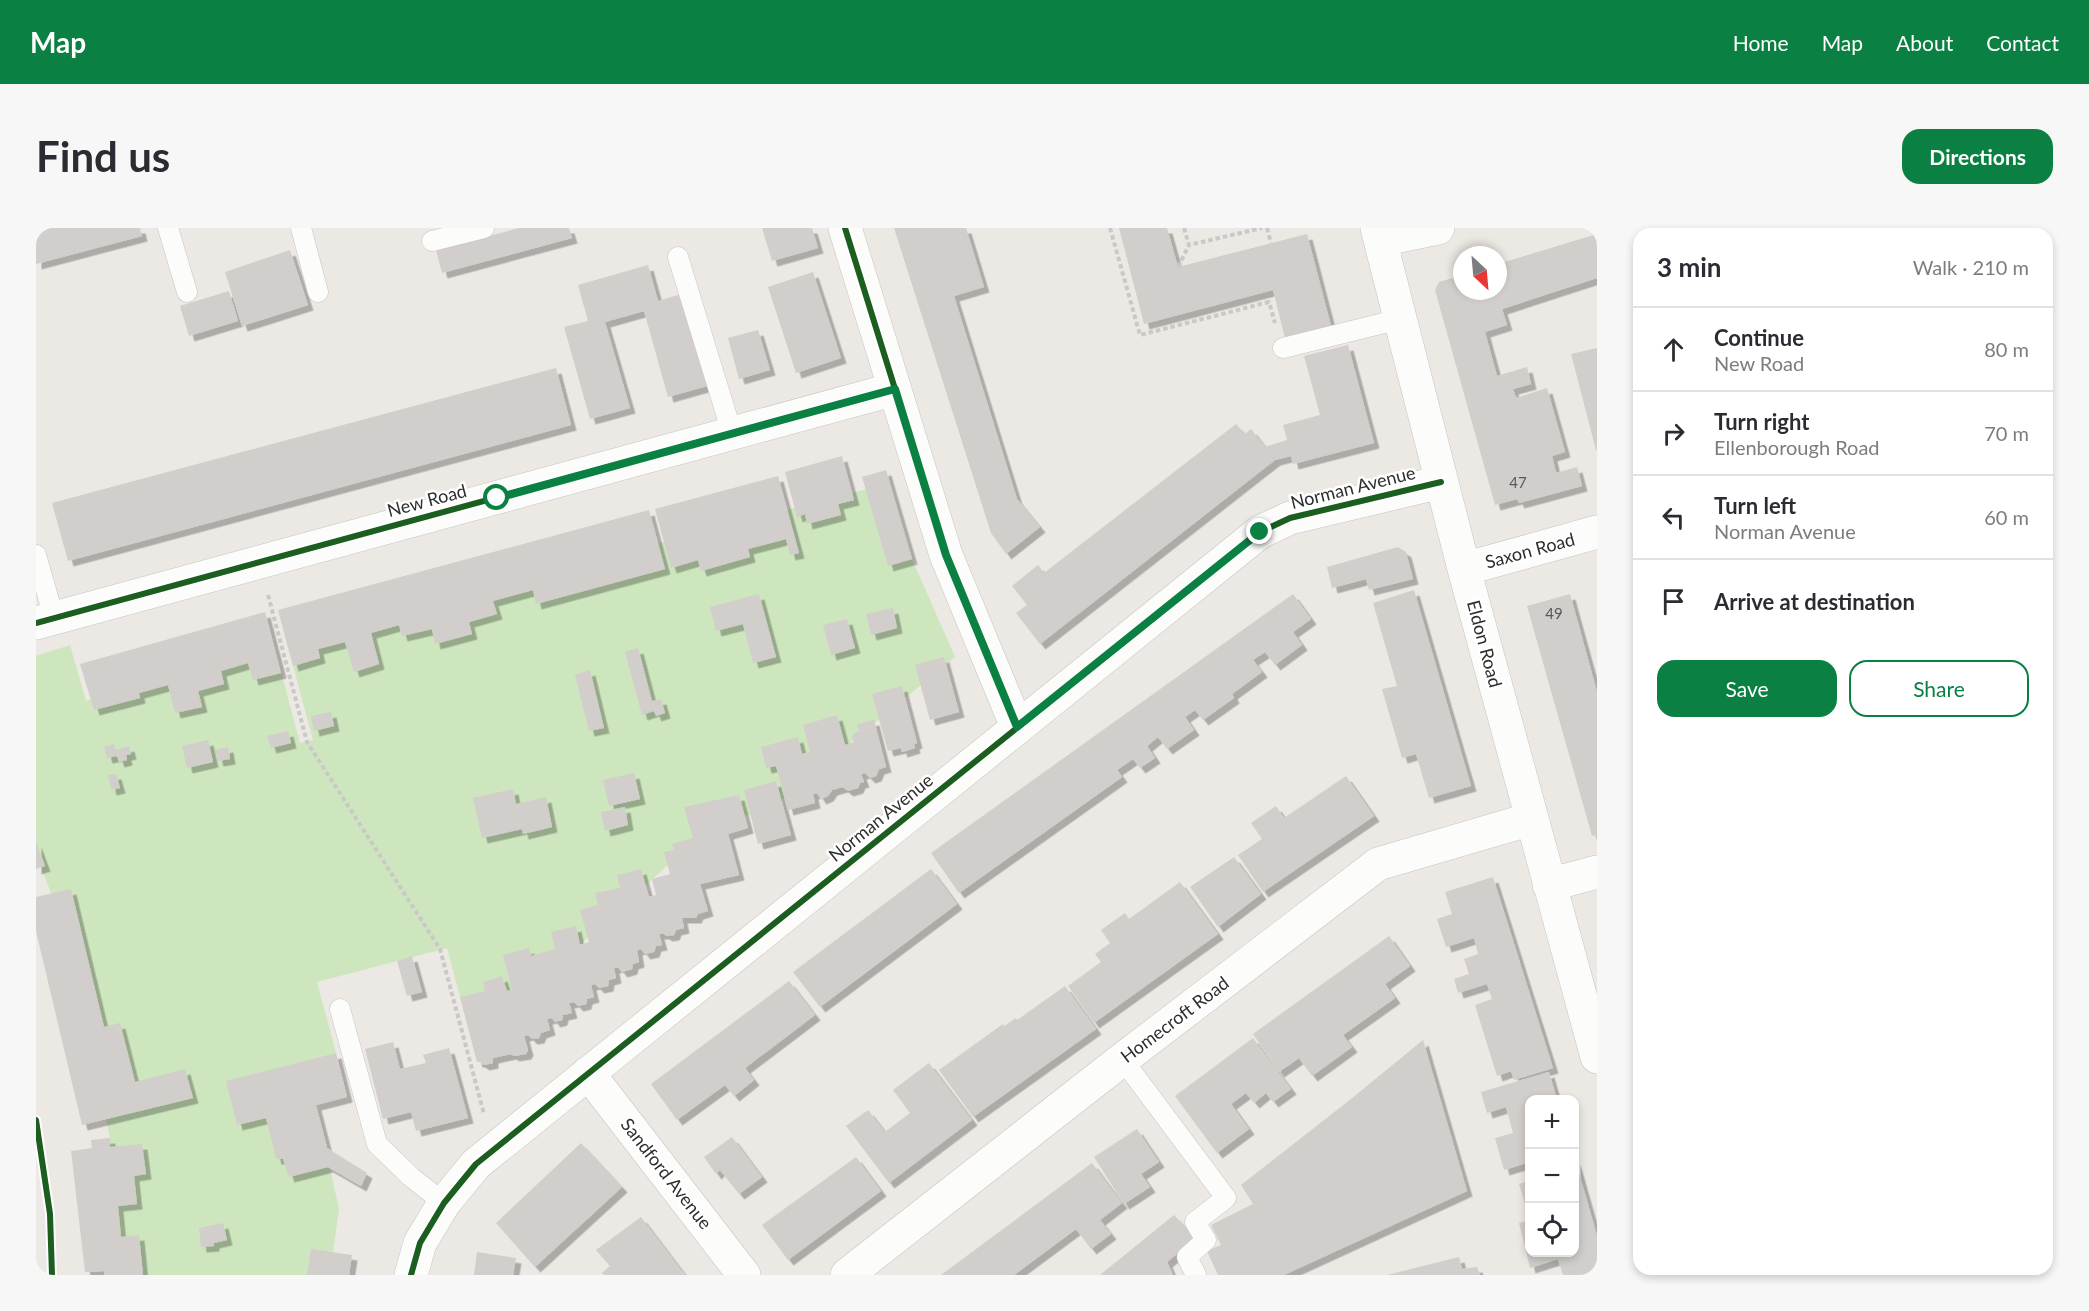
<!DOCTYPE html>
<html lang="en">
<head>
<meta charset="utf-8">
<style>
	body { margin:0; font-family:Lato,sans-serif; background:#f7f7f7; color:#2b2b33 }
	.controls { position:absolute; right:18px; bottom:18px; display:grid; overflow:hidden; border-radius:12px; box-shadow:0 3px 9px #0003 }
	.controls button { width:54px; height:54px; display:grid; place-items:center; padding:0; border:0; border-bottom:2px solid #e1e1e2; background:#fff; color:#2b2b33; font:30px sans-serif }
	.compass { position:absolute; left:1417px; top:18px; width:54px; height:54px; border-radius:50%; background:#fff; box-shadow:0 3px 9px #0003; rotate:154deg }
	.stop { position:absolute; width:18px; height:18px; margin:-14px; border:4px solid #0b8043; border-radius:50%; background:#fff }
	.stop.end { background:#0b8043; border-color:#fff; box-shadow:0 2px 6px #0008 }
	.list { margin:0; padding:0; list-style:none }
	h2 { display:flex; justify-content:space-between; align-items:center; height:78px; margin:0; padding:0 24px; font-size:26px }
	h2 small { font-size:20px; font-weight:400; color:#7c7c81 }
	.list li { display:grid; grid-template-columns:39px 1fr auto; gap:18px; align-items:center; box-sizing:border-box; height:84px; padding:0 24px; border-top:2px solid #e1e1e2 }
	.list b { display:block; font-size:22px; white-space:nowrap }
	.list p { margin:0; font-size:20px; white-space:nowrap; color:#7c7c81 }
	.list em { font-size:20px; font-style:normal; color:#7c7c81 }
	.actions { display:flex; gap:12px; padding:18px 24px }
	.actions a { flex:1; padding:14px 0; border:2px solid #0b8043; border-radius:18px; text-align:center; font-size:21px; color:#0b8043 }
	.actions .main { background:#0b8043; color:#fff }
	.icon { flex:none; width:33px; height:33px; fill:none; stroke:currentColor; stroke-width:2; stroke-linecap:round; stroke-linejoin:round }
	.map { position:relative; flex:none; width:1561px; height:1047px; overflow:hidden; border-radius:18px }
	header { display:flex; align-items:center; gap:36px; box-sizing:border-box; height:84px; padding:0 30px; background:#0b8043; color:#fff }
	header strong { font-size:28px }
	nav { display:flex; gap:33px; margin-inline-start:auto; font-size:21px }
	.intro { display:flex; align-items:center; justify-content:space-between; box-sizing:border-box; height:144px; padding:0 36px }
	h1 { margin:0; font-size:42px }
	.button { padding:15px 27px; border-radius:18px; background:#0b8043; color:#fff; font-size:21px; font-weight:700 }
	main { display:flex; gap:36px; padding:0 36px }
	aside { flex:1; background:#fff; border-radius:18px; box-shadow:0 3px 9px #0003 }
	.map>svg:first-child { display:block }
	.green { fill:#cee6be }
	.building { fill:#d1cecb; filter:url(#shadow) }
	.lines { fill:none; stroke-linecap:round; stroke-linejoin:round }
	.lane-casing { stroke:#c5c4c5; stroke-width:21 }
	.street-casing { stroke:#c5c4c5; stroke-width:34 }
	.path { stroke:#c9c9c8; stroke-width:4; stroke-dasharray:4.5 3; stroke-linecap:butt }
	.lane { stroke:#fcfcfb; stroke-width:20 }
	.street { stroke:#fcfcfb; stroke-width:33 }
	.cycleway-casing { stroke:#fff; stroke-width:10 }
	.cycleway { stroke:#1b5e20; stroke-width:6 }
	.route { stroke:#0b8043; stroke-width:8 }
	.labels { text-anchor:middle; stroke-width:5; stroke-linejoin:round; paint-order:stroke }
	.number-label { font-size:15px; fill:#585857 }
	.street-label { font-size:18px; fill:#2e2e2e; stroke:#fff }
</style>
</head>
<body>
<header>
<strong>Map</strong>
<nav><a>Home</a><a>Map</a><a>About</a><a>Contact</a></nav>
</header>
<div class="intro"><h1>Find us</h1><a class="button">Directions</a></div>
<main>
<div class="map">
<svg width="1561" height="1047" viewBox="0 0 1561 1047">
	<defs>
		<filter id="shadow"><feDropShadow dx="5.5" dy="5.5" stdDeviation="0" flood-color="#0004"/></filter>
	</defs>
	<rect width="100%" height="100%" fill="#ece8e4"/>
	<path class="green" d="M 854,255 L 876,331 L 919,429 L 731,584 L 682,592 L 436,814 L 411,720 L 281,754 L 300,825 L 280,877 L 303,981 L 297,1024 L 290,1047 L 91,1047 L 66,921 L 74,910 L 70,891 L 15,665 L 0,626 L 0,428 L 34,417 L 50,473 L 238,417 L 264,515 L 277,512 L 249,408 L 331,391 Z"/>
	<path class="building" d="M 0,0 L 104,0 L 106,8 L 0,36 Z
		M 483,0 L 533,0 L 536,10 L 406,45 L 400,22 Z
		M 726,0 L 776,0 L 782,20 L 736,33 Z
		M 858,0 L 930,0 L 948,59 L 918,68 L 981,271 L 1004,299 L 970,326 L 955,305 Z
		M 1083,0 L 1131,0 L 1142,39 L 1271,6 L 1295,98 L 1249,110 L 1237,62 L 1108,96 Z
		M 1561,6 L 1561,50 L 1466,81 L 1471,97 L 1449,104 L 1461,148 L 1491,139 L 1495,156 L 1477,161 L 1480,170 L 1511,160 L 1529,224 L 1516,228 L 1520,245 L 1541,239 L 1546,258 L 1483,275 L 1481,271 L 1459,277 L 1399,62 L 1403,54 L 1426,47 L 1426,63 L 1462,63 L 1462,36 Z
		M 254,22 L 272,77 L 206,98 L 189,44 Z
		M 612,37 L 622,73 L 645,66 L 671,158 L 632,169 L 608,83 L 569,94 L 594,180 L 554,191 L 528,99 L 552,93 L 542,57 Z
		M 777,44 L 805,130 L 760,145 L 732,59 Z
		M 193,63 L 202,93 L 153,108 L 144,78 Z
		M 722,102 L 734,142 L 703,151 L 692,110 Z
		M 1312,117 L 1338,215 L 1257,236 L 1255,228 L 1239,232 L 1004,416 L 980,385 L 991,377 L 976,358 L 1002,337 L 1008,345 L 1200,196 L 1209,206 L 1215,201 L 1229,219 L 1251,212 L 1247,197 L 1284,187 L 1268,128 Z
		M 1561,120 L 1561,222 L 1560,222 L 1535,126 Z
		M 520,140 L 535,197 L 32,333 L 16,275 Z
		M 806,228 L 818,272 L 802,276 L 805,287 L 771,296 L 769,286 L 761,289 L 749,244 Z
		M 850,242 L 876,331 L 852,338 L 826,249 Z
		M 742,248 L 763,325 L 754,327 L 750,311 L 712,321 L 714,329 L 665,343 L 662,332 L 635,340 L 619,281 Z
		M 613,282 L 629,341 L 500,376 L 497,362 L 457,373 L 461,386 L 433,394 L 436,406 L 399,416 L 396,401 L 366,408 L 363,397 L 335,405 L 343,436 L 318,444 L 309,414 L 282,421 L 284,430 L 257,438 L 242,382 Z
		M 1362,319 L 1370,324 L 1377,351 L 1333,362 L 1330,351 L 1296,360 L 1291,339 Z
		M 1378,362 L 1435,558 L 1393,570 L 1380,526 L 1366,530 L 1346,461 L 1361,458 L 1337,375 Z
		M 723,366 L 740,429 L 717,435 L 707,396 L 680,403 L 674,379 Z
		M 1257,366 L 1275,391 L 1257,404 L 1266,417 L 1239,437 L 1229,424 L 1217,432 L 1226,444 L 1196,466 L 1198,470 L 1167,492 L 1159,482 L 1149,489 L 1158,502 L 1131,521 L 1122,509 L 1111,518 L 1119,530 L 1104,540 L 1097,531 L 1081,542 L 1086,549 L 923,665 L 895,625 Z
		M 1534,366 L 1561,464 L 1561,607 L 1556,608 L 1491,378 Z
		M 857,380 L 861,400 L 835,407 L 830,386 Z
		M 229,384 L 245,445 L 217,452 L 212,435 L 185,443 L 188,456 L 162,463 L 166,479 L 139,485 L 132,457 L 103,465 L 104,470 L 58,482 L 44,436 Z
		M 811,391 L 819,420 L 795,427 L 787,397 Z
		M 602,420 L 616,473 L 625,471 L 629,485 L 620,488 L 618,483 L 606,487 L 589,424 Z
		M 908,429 L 923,484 L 894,492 L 879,437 Z
		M 554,442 L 568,500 L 553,503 L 539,447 Z
		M 866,458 L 881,515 L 878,516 L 879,520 L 866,524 L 865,520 L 852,523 L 836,466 Z
		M 295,484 L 298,498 L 278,503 L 275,488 Z
		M 801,487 L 809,517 L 818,514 L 816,509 L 819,505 L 823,503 L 821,496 L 838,492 L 850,539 L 843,541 L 840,548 L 834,550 L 829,545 L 825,546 L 828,554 L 824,555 L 822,560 L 812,563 L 807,559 L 803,560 L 796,562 L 792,568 L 785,571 L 781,565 L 777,566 L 779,575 L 752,582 L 740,538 L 730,540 L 725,519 L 762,509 L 766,526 L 774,524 L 767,497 Z
		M 252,503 L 255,515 L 235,520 L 231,508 Z
		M 172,512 L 177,534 L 151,540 L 146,518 Z
		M 78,516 L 80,522 L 93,518 L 95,526 L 90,527 L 91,532 L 83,534 L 81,528 L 71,530 L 68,519 Z
		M 192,519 L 194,531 L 182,533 L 179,522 Z
		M 598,545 L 604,571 L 573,578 L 567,552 Z
		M 80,546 L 84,560 L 75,562 L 72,547 Z
		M 1310,548 L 1338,588 L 1227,664 L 1202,627 L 1226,611 L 1215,595 L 1240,578 L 1248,590 Z
		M 740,553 L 755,607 L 722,616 L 708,562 Z
		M 477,561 L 480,576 L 510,569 L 516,599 L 487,606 L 486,601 L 446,610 L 437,570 Z
		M 703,567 L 712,600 L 692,606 L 703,647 L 664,656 L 672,683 L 662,686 L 660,690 L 646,690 L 648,700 L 640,702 L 638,707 L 631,708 L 628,706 L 623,706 L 626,717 L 620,718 L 618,724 L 609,726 L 605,721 L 601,722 L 603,734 L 597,736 L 596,741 L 586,744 L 582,739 L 578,740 L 580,750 L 573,752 L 572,758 L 563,760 L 559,756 L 555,757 L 558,769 L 551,771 L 550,776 L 542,778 L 538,774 L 533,775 L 536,785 L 527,787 L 526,792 L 519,794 L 516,790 L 511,791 L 514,802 L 505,805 L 503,810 L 496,811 L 492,807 L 488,808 L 492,822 L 490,826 L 478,828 L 475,826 L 457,830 L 457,835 L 448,837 L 444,834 L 441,834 L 424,769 L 449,763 L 447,754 L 466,748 L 471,763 L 476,762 L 467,727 L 493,720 L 495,728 L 519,721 L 515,704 L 540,698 L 544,717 L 553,714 L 544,682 L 562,677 L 559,665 L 584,660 L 581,647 L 605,641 L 613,669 L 620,667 L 616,651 L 634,646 L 628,624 L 638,622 L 636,616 L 657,610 L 648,579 Z
		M 589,579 L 592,597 L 569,603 L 565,584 Z
		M 0,614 L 9,638 L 0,641 Z
		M 1198,629 L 1225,666 L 1182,699 L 1154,659 Z
		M 895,641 L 921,676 L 784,779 L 757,744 Z
		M 1457,649 L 1517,840 L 1478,852 L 1475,843 L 1461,848 L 1439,777 L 1456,771 L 1451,756 L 1422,765 L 1418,751 L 1433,746 L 1428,731 L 1442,726 L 1438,710 L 1410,719 L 1401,691 L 1416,686 L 1409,664 Z
		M 1144,654 L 1182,706 L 1058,795 L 1032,758 L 1065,734 L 1059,726 L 1074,715 L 1065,702 L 1089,685 L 1093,691 Z
		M 35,661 L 68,799 L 84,795 L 99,854 L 149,841 L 157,870 L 46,897 L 0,703 L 0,669 Z
		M 1353,708 L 1374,738 L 1349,756 L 1359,770 L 1307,807 L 1316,819 L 1276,848 L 1263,830 L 1243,844 L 1217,806 Z
		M 376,728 L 386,764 L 371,768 L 361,733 Z
		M 753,753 L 779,787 L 709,840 L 718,852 L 698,868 L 689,857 L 641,892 L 615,856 Z
		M 1029,758 L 1060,801 L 937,889 L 903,842 L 967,796 L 968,798 L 980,790 L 981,792 Z
		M 1217,810 L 1255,861 L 1237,874 L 1230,865 L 1218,875 L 1210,865 L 1195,876 L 1213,901 L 1181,925 L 1139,868 Z
		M 1387,812 L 1431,963 L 1248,1047 L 1182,1047 L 1171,1023 L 1185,1017 L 1175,997 L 1217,976 L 1205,957 L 1315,871 Z
		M 357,814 L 364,841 L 390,835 L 387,827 L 413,820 L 432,890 L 380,903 L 375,884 L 347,891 L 329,821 Z
		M 300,825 L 311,869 L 280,877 L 291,920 L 331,945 L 325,958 L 292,939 L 253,949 L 247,931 L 240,931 L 230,890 L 201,897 L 190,853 Z
		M 893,835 L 936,892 L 853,955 L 810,898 L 832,882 L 849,904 L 874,885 L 857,862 Z
		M 1513,844 L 1521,872 L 1494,872 L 1494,934 L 1468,942 L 1459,910 L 1477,905 L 1470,879 L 1451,885 L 1445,864 Z
		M 1101,901 L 1123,934 L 1105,946 L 1114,959 L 1088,976 L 1058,929 Z
		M 696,909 L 726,949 L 703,966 L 684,942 L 680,946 L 668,929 Z
		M 74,910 L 74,919 L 106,916 L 110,946 L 98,948 L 101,976 L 82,978 L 85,1009 L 103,1007 L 107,1047 L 68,1047 L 68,1043 L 49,1044 L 35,923 L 56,920 L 55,912 Z
		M 545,915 L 586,959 L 499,1039 L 460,995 Z
		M 820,929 L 845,963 L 752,1032 L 726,997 Z
		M 1539,931 L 1561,1008 L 1561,1047 L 1527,1047 L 1522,1031 L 1494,1040 L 1483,995 L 1494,992 L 1494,1024 L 1539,1024 Z
		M 1056,935 L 1086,975 L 1064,992 L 1075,1006 L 1055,1021 L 1040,1001 L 978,1047 L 905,1047 Z
		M 1494,952 L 1494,978 L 1490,979 L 1483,956 Z
		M 1138,987 L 1160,1010 L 1131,1034 L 1137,1047 L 1064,1047 Z
		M 605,989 L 649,1047 L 568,1047 L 566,1045 L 574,1038 L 560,1022 Z
		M 187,995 L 191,1012 L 178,1015 L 178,1018 L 165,1019 L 163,1000 Z
		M 275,1021 L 316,1027 L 313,1047 L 271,1047 Z
		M 441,1024 L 480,1030 L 477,1047 L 438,1047 Z
		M 1423,1029 L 1426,1041 L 1441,1039 L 1444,1047 L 1351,1047 Z"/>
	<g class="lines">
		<g class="lane-casing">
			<path id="lane" d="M 132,0 L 151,64
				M 265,0 L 282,64
				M 396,13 L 448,0
				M 642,29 L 696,205
				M 1247,120 L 1364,91
				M 0,327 L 18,390
				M 304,781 L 341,916 L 375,949 L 408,975
				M 1087,832 L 1190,970 L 1159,994 L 1170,1012 L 1151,1029 L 1160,1047"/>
		</g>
		<g class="street-casing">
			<path id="street" d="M 809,0 L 910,327 L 981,499
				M 1341,0 L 1428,341 L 1561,829
				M 1344,12 L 1402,0
				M 1428,341 L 1561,304
				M 0,395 L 859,161
				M 1513,657 L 1561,644
				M 552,845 L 708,1047
				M 375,1047 L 384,1015 L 408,975 L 440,936 L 1224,304 L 1254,290 L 1405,254
				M 811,1047 L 1083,834 L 1342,636 L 1495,591"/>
		</g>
		<path class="path" d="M 1074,0 L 1104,107 L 1233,74 L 1239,95
			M 1148,0 L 1153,17 L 1226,0
			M 1231,0 L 1235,15
			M 1142,39 L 1153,17
			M 232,367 L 271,514 L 404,721 L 448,886"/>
		<use href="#lane" class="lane"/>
		<use href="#street" class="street"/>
		<g class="cycleway-casing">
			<path id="cycleway" d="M 0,395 L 859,161 L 809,0
				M 0,892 L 14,986 L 16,1047
				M 375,1047 L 384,1015 L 408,975 L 440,936 L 1224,304 L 1254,290 L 1405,254"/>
		</g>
		<use href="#cycleway" class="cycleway"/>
	</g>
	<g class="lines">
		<path class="route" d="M 461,270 L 859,161 L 910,327 L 981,499 L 1224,304"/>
	</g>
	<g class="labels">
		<g class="number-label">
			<text x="1482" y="260">47</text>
			<text x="1518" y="391">49</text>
		</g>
		<g class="street-label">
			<text transform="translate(1317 260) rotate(-14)" y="6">Norman Avenue</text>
			<text transform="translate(391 273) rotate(-15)" y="6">New Road</text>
			<text transform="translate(1494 323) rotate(-15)" y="6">Saxon Road</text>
			<text transform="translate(1448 416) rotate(75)" y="6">Eldon Road</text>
			<text transform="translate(845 590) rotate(-39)" y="6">Norman Avenue</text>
			<text transform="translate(1139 792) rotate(-37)" y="6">Homecroft Road</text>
			<text transform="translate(630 946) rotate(52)" y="6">Sandford Avenue</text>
		</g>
	</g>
</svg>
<div class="controls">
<button>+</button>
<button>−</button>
<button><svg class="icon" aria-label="locate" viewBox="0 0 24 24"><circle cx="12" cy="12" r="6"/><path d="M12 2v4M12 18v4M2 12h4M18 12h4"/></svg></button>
</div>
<svg class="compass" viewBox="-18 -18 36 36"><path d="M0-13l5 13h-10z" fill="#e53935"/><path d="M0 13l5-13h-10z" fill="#7c7c81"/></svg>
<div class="stop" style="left:461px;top:270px"></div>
<div class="stop end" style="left:1224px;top:304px"></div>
</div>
<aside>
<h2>3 min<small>Walk · 210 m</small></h2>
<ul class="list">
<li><svg class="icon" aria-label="ahead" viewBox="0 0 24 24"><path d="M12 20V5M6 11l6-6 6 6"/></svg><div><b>Continue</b><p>New Road</p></div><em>80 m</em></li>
<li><svg class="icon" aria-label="right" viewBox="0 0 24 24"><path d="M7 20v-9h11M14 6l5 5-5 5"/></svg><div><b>Turn right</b><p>Ellenborough Road</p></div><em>70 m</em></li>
<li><svg class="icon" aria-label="left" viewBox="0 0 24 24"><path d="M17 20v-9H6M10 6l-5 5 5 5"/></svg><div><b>Turn left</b><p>Norman Avenue</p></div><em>60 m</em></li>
<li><svg class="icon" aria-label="arrive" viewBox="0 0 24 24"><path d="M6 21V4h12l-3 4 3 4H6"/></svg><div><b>Arrive at destination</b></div></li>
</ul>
<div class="actions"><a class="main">Save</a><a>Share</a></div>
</aside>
</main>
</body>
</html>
